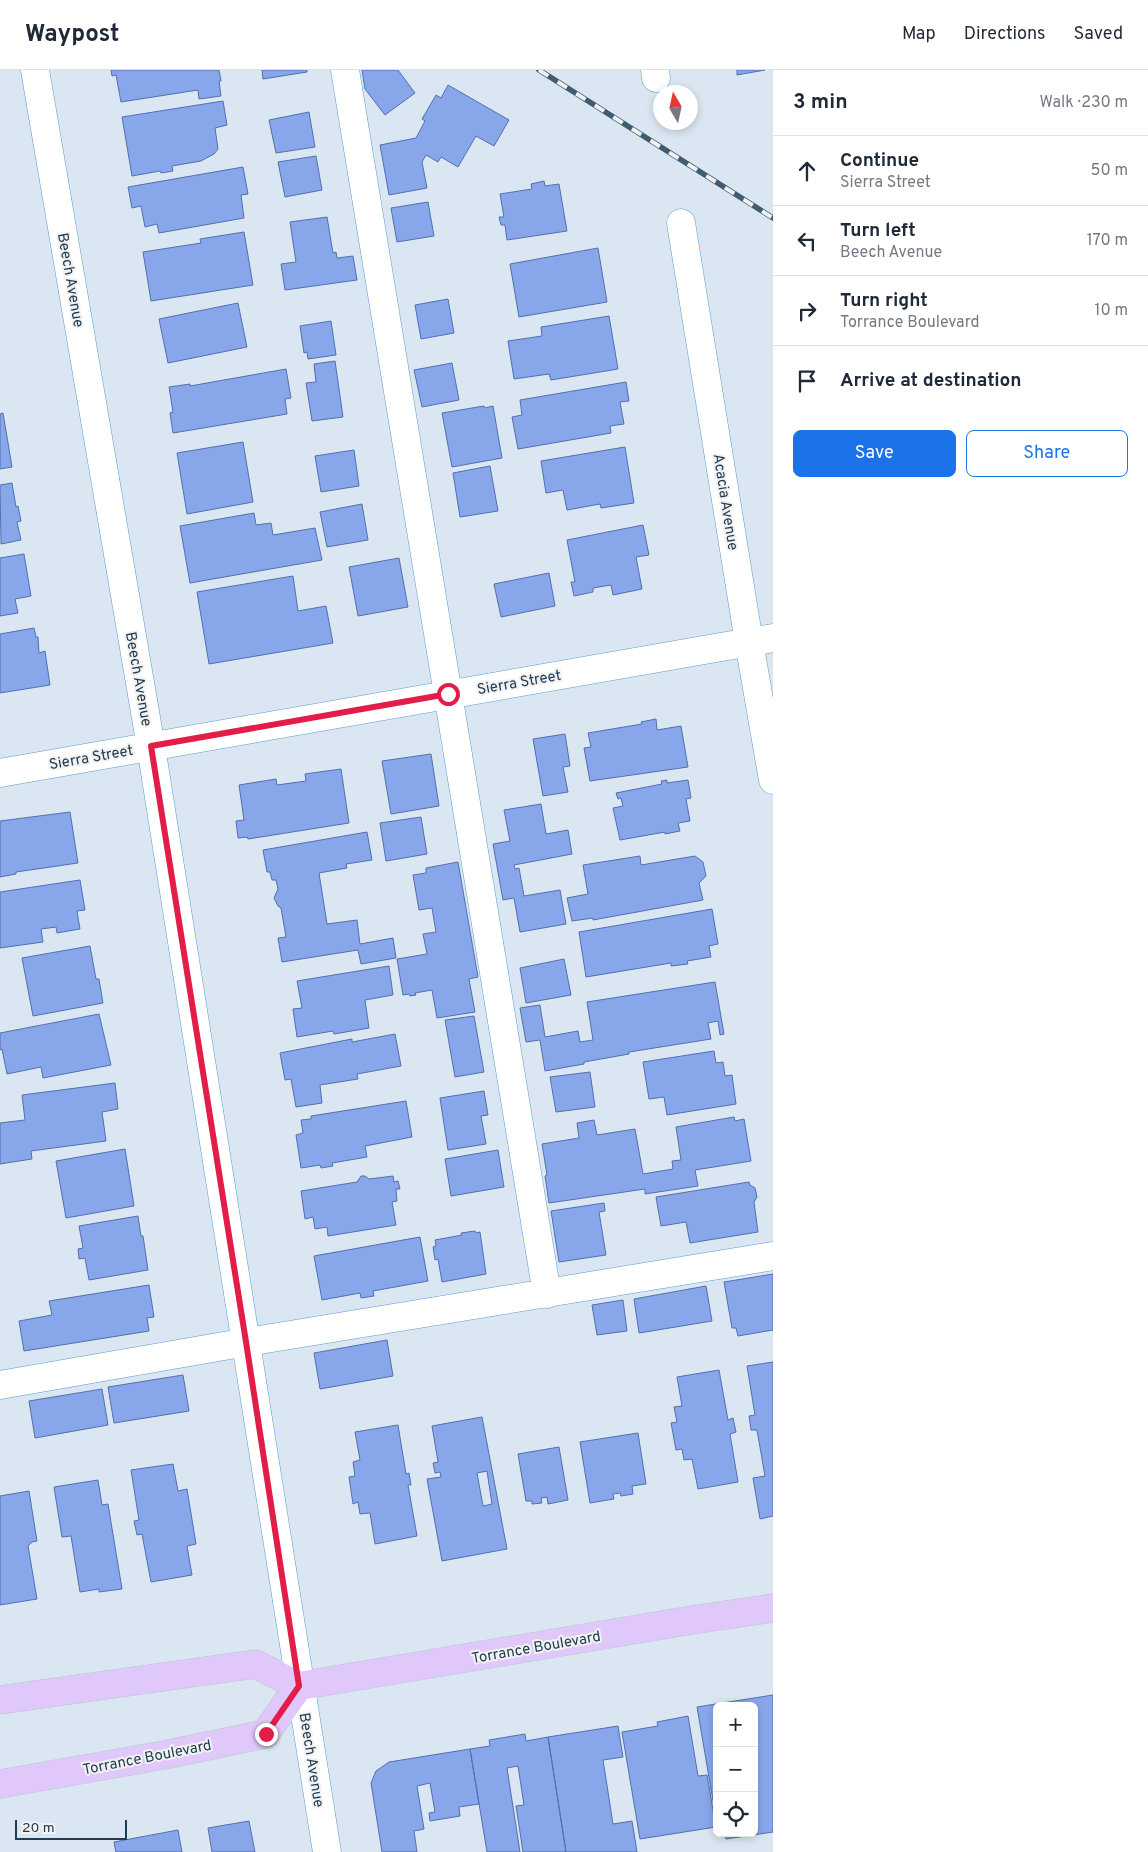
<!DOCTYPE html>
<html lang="en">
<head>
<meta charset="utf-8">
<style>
	body { margin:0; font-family:Overpass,sans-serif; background:#f2f2f3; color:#1f2937 }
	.controls { position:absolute; right:15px; bottom:15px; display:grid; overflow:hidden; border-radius:8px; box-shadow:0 2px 8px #0003 }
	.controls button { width:45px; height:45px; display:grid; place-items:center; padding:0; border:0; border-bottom:1px solid #e0e1e3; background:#fff; color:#1f2937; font:25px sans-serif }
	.compass { position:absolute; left:653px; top:15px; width:45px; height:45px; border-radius:50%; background:#fff; box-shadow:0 2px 8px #0003; rotate:351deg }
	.scale { position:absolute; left:15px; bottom:12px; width:112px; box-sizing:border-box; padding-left:5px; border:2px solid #203c53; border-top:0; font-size:14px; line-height:18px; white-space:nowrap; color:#203c53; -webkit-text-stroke:4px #f2f2f2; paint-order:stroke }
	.stop { position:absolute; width:15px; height:15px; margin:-11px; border:4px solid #e11d48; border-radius:50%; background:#fff }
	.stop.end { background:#e11d48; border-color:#fff; box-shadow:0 1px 5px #0008 }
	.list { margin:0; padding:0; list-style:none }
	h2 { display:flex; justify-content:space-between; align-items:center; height:65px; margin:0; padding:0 20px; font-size:21px }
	h2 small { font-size:16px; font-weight:400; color:#747a83 }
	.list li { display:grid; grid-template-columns:32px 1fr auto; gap:15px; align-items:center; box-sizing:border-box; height:70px; padding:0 20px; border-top:1px solid #e0e1e3 }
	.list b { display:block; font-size:19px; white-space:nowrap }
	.list p { margin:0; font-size:16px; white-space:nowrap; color:#747a83 }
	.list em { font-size:16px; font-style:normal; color:#747a83 }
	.actions { display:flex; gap:10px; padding:15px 20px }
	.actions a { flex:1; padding:11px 0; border:1px solid #1a73e8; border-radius:8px; text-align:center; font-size:18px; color:#1a73e8 }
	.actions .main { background:#1a73e8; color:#fff }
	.icon { flex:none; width:28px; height:28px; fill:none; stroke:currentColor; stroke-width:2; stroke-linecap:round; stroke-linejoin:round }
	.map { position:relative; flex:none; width:773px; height:1782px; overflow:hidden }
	header { display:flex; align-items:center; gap:30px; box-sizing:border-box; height:70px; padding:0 25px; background:#fff; border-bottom:1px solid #e0e1e3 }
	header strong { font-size:24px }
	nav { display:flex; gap:28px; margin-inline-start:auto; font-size:18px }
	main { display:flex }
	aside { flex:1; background:#fff }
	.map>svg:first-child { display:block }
	.building { fill:#88a6ea; stroke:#546faf; fill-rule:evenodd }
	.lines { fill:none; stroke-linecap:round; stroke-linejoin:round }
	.minor-casing { stroke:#5a9bd2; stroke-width:29 }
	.major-casing { stroke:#bcc4cb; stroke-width:29 }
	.minor { stroke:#fff; stroke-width:28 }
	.major { stroke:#e0c9fa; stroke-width:28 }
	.rail-casing { stroke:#415b70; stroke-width:5.5 }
	.rail { stroke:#f2f2f2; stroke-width:4; stroke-dasharray:11; stroke-linecap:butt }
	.route { stroke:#e11d48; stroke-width:6 }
	.labels { text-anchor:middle; stroke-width:4; stroke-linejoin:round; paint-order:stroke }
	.street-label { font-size:15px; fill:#203c53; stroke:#f2f2f2 }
</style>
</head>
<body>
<header>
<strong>Waypost</strong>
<nav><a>Map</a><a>Directions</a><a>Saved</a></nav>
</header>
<main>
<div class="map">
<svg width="773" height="1782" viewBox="0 0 773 1782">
	<rect width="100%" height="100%" fill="#dae7f2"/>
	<path class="building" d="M 111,0 L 219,0 L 221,11 L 219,11 L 221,26 L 199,29 L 198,20 L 121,32 L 116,5 L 112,6 Z
		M 262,0 L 307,0 L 307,2 L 263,9 Z
		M 362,0 L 398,0 L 415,23 L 385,45 L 365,19 Z
		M 737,0 L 765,0 L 737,5 Z
		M 448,15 L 509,50 L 494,76 L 476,66 L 458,97 L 441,87 L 438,92 L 426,85 L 422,92 L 427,118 L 389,125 L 380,75 L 416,68 L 425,51 L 422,49 L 436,25 L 441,28 Z
		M 223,31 L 227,55 L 215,58 L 218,79 L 214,84 L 201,91 L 172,96 L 173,101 L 161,103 L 160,101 L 132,106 L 122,47 Z
		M 309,42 L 315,77 L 276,83 L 269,50 Z
		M 316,86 L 322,120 L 285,127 L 278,92 Z
		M 243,97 L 248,124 L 241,125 L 244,148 L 159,163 L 157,154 L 145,157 L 141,136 L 132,138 L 128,117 Z
		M 544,111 L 545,116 L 559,114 L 567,161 L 507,170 L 505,155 L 501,155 L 499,147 L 504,147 L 500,124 L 532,119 L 531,114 Z
		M 428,132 L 434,166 L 397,172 L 391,138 Z
		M 327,147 L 333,183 L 336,182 L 337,188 L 353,186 L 357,210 L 285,220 L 281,194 L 296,192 L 290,152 Z
		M 244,162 L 253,215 L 151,231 L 143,182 L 201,173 L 200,169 Z
		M 598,178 L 607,232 L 519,247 L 510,194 Z
		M 448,229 L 454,263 L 421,269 L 415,235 Z
		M 238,233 L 247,277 L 168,293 L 159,249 Z
		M 609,246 L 618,299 L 551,310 L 549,304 L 514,309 L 508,271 L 542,266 L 541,257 Z
		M 331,251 L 336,285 L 308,289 L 307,282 L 304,283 L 300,256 Z
		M 335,291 L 343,347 L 312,351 L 306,313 L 316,312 L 314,294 Z
		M 452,293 L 459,330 L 422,337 L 414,300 Z
		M 286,299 L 291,328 L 285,329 L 287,344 L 173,363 L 170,343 L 173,342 L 169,317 L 190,314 L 190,316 Z
		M 626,312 L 629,331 L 620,332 L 624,354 L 610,356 L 611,363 L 518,379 L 512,347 L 522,345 L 520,330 Z
		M 484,336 L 485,338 L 493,336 L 502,388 L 452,397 L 442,343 Z
		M 3,343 L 12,397 L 0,399 L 0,344 Z
		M 243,372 L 253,432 L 187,444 L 177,383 Z
		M 625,377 L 634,433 L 601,438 L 600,434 L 567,440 L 563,420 L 546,423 L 541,391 Z
		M 354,380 L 359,416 L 321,422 L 315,386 Z
		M 490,396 L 498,441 L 460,447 L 453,403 Z
		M 12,413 L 16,437 L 18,436 L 21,451 L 17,452 L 21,470 L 1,474 L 0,415 Z
		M 362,434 L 368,470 L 327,477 L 320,442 Z
		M 254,443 L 256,455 L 271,453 L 273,465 L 315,458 L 322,490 L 190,513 L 180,456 Z
		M 643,455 L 649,485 L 636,487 L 642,519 L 613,525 L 611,515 L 593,518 L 593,522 L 574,526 L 571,512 L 575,512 L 567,470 Z
		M 24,484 L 31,526 L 15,529 L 18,543 L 0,546 L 0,488 Z
		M 399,488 L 408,537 L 358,546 L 349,497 Z
		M 549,503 L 555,536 L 501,547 L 494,514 Z
		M 293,506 L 298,541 L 326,536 L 333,573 L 209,594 L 197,522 Z
		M 34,558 L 36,567 L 38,567 L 39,583 L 45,581 L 50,615 L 0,623 L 0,564 Z
		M 656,649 L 657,660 L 681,656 L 688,697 L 590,711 L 584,678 L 591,677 L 588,663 L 642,654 L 641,652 Z
		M 565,664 L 570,696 L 563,697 L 568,722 L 543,726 L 533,669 Z
		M 431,684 L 439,736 L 391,744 L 382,691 Z
		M 341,699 L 349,753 L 248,769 L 247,767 L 238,768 L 236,751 L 244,750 L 239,715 L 276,709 L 277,715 L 306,711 L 305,704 Z
		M 667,710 L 667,713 L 688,710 L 691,728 L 686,729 L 690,751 L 678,753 L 680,761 L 665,764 L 665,762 L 620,770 L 613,738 L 623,736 L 621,728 L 618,729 L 616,723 L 662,714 L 661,711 Z
		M 541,734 L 546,764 L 568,760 L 572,784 L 514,795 L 515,799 L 519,798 L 524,826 L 560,820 L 566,854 L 520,862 L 514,828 L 503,830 L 493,774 L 510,771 L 504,740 Z
		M 70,742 L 78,793 L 16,802 L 16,804 L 0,807 L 0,751 Z
		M 421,747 L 427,784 L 386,791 L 380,753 Z
		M 367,762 L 372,790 L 346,794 L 347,798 L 319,803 L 327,854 L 357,850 L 360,874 L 393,868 L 396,888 L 361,894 L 358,880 L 282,892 L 278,868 L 286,867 L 281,838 L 278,836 L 274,828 L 278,819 L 276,810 L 272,810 L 270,802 L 267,802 L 263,780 Z
		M 640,786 L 641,795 L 695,786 L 703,792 L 706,806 L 699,813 L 703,830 L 593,850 L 593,848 L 572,851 L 567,828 L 588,824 L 583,795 Z
		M 458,792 L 478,907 L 469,909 L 475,942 L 437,948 L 432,920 L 415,923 L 416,925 L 410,926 L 409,924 L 403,925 L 397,889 L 427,884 L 423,864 L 436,862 L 432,838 L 419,840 L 413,805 L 426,803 L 426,798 Z
		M 80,810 L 85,840 L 77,841 L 80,859 L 57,863 L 56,857 L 41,859 L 43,872 L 0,878 L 0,822 Z
		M 712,839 L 718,874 L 709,876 L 711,887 L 687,891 L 688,894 L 671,896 L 671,893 L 586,907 L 579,862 Z
		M 90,876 L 96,909 L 99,909 L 103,933 L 33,946 L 22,888 Z
		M 564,889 L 571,925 L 526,933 L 520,898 Z
		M 389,896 L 393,925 L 365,930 L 369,958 L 334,964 L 333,961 L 297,967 L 293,939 L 302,938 L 297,911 Z
		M 715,912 L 724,964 L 720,965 L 718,951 L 708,953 L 711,969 L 629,982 L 629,984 L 584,992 L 584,994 L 545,1001 L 540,970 L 526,972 L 520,938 L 540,935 L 545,967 L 578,961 L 580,972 L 593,970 L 587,932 Z
		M 99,944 L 111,995 L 43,1008 L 41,997 L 7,1004 L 2,979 L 0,980 L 0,963 Z
		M 474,946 L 484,1002 L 455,1007 L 445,950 Z
		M 395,964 L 401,996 L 357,1004 L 358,1009 L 320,1015 L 322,1033 L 296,1037 L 291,1009 L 285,1010 L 280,983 L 352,969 L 352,972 Z
		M 714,981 L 716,993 L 723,992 L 725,1006 L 732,1005 L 736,1034 L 667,1045 L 664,1027 L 649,1029 L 643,992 Z
		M 590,1002 L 595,1037 L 556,1042 L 550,1007 Z
		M 115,1013 L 118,1039 L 102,1042 L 106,1071 L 31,1081 L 32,1089 L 0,1094 L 0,1053 L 25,1050 L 22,1025 Z
		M 484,1021 L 488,1045 L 481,1046 L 486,1074 L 448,1080 L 440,1028 Z
		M 406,1031 L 412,1067 L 365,1076 L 367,1087 L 332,1093 L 333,1096 L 321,1098 L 320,1095 L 301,1098 L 296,1065 L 303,1063 L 301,1050 L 311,1049 L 311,1046 Z
		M 734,1047 L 735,1051 L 744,1049 L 751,1091 L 695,1100 L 698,1116 L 645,1124 L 645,1119 L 549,1133 L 545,1106 L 547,1105 L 542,1074 L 579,1068 L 577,1053 L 594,1050 L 597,1065 L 635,1059 L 643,1104 L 673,1099 L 672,1091 L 681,1090 L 676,1057 Z
		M 125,1079 L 134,1136 L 66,1148 L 56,1091 Z
		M 498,1080 L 504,1117 L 451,1126 L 445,1089 Z
		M 361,1106 L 365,1106 L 369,1109 L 393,1106 L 394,1112 L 398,1111 L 400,1119 L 396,1119 L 397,1131 L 392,1132 L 396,1155 L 328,1166 L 327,1157 L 315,1159 L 313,1147 L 305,1149 L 301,1121 L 357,1112 Z
		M 749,1112 L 750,1115 L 755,1118 L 757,1127 L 754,1132 L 758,1162 L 690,1173 L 686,1152 L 661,1156 L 656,1127 Z
		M 604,1133 L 605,1141 L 599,1142 L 606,1185 L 559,1192 L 551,1141 Z
		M 138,1146 L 141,1166 L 143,1166 L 148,1200 L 89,1210 L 85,1188 L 79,1189 L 78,1179 L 83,1178 L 79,1156 Z
		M 475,1161 L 476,1163 L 480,1162 L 486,1204 L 442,1212 L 438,1189 L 435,1190 L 433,1177 L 436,1176 L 435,1170 L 462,1165 L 461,1163 Z
		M 420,1167 L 428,1211 L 373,1221 L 374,1226 L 361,1228 L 360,1223 L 322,1230 L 314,1186 Z
		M 773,1204 L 773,1260 L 738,1266 L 736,1258 L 732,1258 L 724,1212 Z
		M 149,1215 L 154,1247 L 147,1248 L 149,1261 L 24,1281 L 19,1251 L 52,1245 L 49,1231 Z
		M 706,1216 L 712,1251 L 639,1263 L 634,1229 Z
		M 623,1230 L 627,1261 L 597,1265 L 592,1235 Z
		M 387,1270 L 393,1306 L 320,1319 L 314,1283 Z
		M 773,1292 L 773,1446 L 760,1449 L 753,1408 L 765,1406 L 757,1360 L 751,1360 L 749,1346 L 755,1345 L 747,1296 Z
		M 719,1300 L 728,1350 L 733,1348 L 736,1362 L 730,1364 L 738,1412 L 698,1419 L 692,1389 L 684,1390 L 682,1379 L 676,1380 L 671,1353 L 677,1352 L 674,1337 L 682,1336 L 677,1307 Z
		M 183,1305 L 189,1341 L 114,1353 L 108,1317 Z
		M 102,1319 L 108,1355 L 35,1368 L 29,1331 Z
		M 482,1347 L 507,1479 L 442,1491 L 427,1409 L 441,1407 L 440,1402 L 435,1403 L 433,1393 L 438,1392 L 432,1356 ZM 487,1401 L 492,1434 L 483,1436 L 477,1403 Z
		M 398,1355 L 406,1404 L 409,1403 L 411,1415 L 408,1415 L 417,1466 L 375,1474 L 370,1443 L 360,1444 L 358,1432 L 353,1434 L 349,1407 L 355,1406 L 353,1392 L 360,1390 L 355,1362 Z
		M 638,1363 L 646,1414 L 632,1416 L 633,1424 L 621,1426 L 620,1423 L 613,1424 L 614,1429 L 590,1433 L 580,1372 Z
		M 559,1377 L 568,1430 L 548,1434 L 547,1427 L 541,1428 L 542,1433 L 532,1434 L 532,1431 L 526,1431 L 518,1384 Z
		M 173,1394 L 178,1421 L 187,1419 L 196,1474 L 187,1476 L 192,1505 L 151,1512 L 142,1464 L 137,1465 L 134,1451 L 139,1450 L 131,1400 Z
		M 98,1410 L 102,1435 L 108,1434 L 122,1519 L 99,1522 L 99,1519 L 80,1522 L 71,1466 L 62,1467 L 54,1417 Z
		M 29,1421 L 37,1471 L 32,1472 L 28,1476 L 37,1529 L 0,1535 L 0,1426 Z
		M 773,1625 L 773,1762 L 726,1769 L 725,1763 L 754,1763 L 754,1636 L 717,1636 L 717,1754 L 697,1637 Z
		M 688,1646 L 698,1706 L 707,1705 L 716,1757 L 640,1769 L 622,1662 L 658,1656 L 657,1652 Z
		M 618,1656 L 623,1687 L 603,1690 L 613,1754 L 632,1751 L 637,1782 L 566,1782 L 548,1667 Z
		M 525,1664 L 526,1671 L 548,1667 L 566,1782 L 523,1782 L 516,1736 L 524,1735 L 518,1696 L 507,1698 L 520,1782 L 487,1782 L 470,1679 L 490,1676 L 489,1670 Z
		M 470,1679 L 479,1734 L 459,1737 L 460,1746 L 430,1751 L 429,1743 L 435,1742 L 430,1713 L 417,1716 L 424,1759 L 414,1761 L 417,1782 L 382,1782 L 371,1713 L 376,1701 L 389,1692 Z
		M 249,1751 L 255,1782 L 212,1782 L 208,1758 Z
		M 178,1760 L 182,1782 L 116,1782 L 114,1772 Z"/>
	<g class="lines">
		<g class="minor-casing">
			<path id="minor" d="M 35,0 L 151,677 L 327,1782
				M 345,0 L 547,1224
				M 655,0 L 656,8
				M 681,153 L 749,572 L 773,710
				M 0,703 L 773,568
				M 0,1315 L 247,1272 L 773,1186"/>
		</g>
		<g class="major-casing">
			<path id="major" d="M 0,1630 L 255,1594 L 299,1616 L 692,1550 L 773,1538
				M 0,1714 L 164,1685 L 265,1664 L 299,1616"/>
		</g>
		<use href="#minor" class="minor"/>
		<use href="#major" class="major"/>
		<g class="rail-casing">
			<path id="rail" d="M 539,0 L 773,148"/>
		</g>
		<use href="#rail" class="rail"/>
	</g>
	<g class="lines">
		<path class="route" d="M 266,1664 L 299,1616 L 246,1272 L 151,676 L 448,624"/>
	</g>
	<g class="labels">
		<g class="street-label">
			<text transform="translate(71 210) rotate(80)" y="5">Beech Avenue</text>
			<text transform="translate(726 432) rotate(81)" y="5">Acacia Avenue</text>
			<text transform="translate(139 609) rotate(80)" y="5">Beech Avenue</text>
			<text transform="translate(519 612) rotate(-10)" y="5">Sierra Street</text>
			<text transform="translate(91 687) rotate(-10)" y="5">Sierra Street</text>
			<text transform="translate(536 1577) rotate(-10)" y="5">Torrance Boulevard</text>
			<text transform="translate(147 1687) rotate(-11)" y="5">Torrance Boulevard</text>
			<text transform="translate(312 1690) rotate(81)" y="5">Beech Avenue</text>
		</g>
	</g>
</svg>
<div class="controls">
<button>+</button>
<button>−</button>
<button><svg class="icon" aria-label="locate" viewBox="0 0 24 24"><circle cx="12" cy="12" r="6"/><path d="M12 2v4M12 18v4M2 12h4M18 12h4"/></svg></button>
</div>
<svg class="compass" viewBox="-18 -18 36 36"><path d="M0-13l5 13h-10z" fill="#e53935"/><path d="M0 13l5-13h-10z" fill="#747a83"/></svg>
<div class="scale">20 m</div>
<div class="stop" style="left:448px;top:624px"></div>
<div class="stop end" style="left:266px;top:1664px"></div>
</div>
<aside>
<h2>3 min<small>Walk · 230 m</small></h2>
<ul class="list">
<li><svg class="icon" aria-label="ahead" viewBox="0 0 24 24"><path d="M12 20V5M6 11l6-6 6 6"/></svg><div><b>Continue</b><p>Sierra Street</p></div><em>50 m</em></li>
<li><svg class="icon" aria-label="left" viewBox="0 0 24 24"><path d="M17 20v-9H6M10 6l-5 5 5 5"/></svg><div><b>Turn left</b><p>Beech Avenue</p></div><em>170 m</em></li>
<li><svg class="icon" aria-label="right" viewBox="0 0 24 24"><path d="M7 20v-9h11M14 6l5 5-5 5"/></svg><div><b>Turn right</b><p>Torrance Boulevard</p></div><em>10 m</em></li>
<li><svg class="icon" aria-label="arrive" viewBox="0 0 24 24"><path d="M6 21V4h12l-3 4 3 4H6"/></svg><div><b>Arrive at destination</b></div></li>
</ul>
<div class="actions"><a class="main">Save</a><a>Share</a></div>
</aside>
</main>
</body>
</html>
